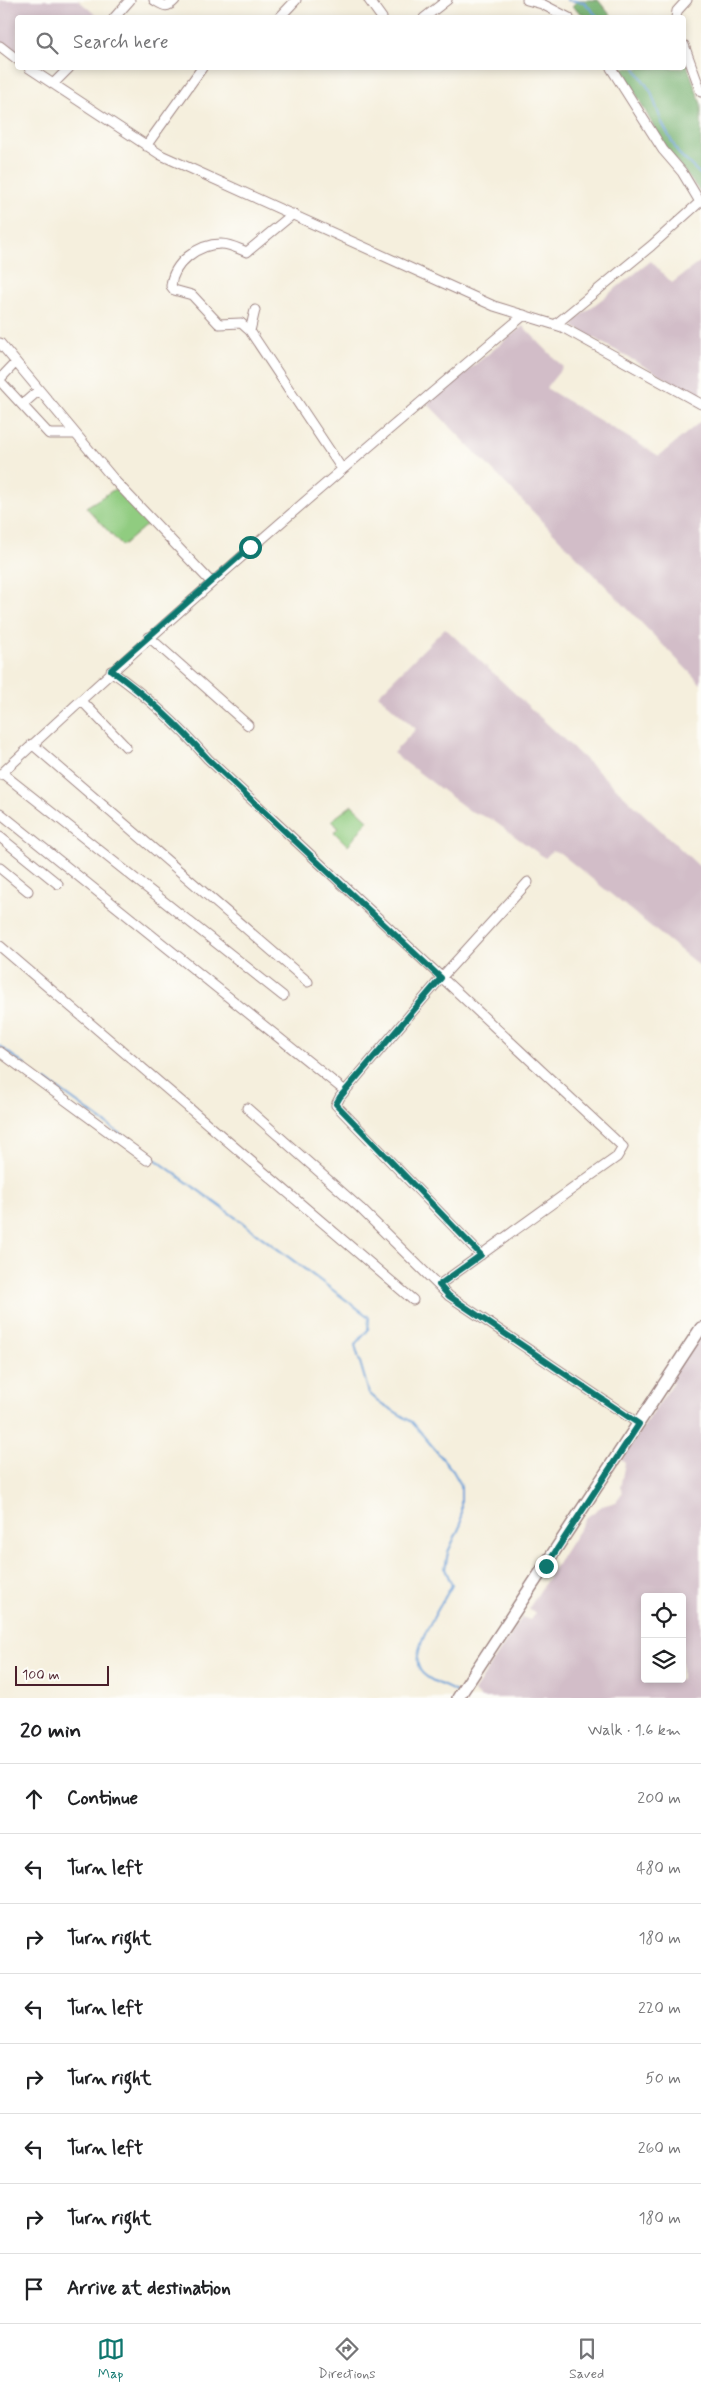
<!DOCTYPE html>
<html lang="en">
<head>
<meta charset="utf-8">
<style>
	body { margin:0; font-family:Mynerve,sans-serif; background:#f6f6f6; color:#202124 }
	.controls { position:absolute; right:15px; bottom:15px; display:grid; overflow:hidden; border-radius:5px; box-shadow:0 2px 8px #0003 }
	.controls button { width:45px; height:45px; display:grid; place-items:center; padding:0; border:0; border-bottom:1px solid #e0e0e0; background:#fff; color:#202124; font:25px sans-serif }
	.scale { position:absolute; left:15px; bottom:12px; width:94px; box-sizing:border-box; padding-left:5px; border:2px solid #4a1f2b; border-top:0; font-size:14px; line-height:18px; white-space:nowrap; color:#4a1f2b; -webkit-text-stroke:4px #fdfcf7; paint-order:stroke }
	.stop { position:absolute; width:15px; height:15px; margin:-11px; border:4px solid #0f766e; border-radius:50%; background:#fff }
	.stop.end { background:#0f766e; border-color:#fff; box-shadow:0 1px 5px #0008 }
	.list { margin:0; padding:0; list-style:none }
	h2 { display:flex; justify-content:space-between; align-items:center; height:65px; margin:0; padding:0 20px; font-size:21px }
	h2 small { font-size:16px; font-weight:400; color:#757577 }
	.list li { display:grid; grid-template-columns:32px 1fr auto; gap:15px; align-items:center; box-sizing:border-box; height:70px; padding:0 20px; border-top:1px solid #e0e0e0 }
	.list b { display:block; font-size:19px; white-space:nowrap }
	.list em { font-size:16px; font-style:normal; color:#757577 }
	.icon { flex:none; width:28px; height:28px; fill:none; stroke:currentColor; stroke-width:2; stroke-linecap:round; stroke-linejoin:round }
	.map { position:relative; flex:none; width:701px; height:1698px; overflow:hidden }
	.search { position:absolute; background:#fff; box-shadow:0 2px 8px #0003; left:15px; right:15px; top:15px; height:55px; display:flex; align-items:center; gap:12px; box-sizing:border-box; padding:0 18px; border-radius:5px; color:#757577; font-size:19px }
	.sheet { height:625px; background:#fff }
	nav { display:flex; justify-content:space-around; align-items:center; box-sizing:border-box; height:70px; border-top:1px solid #e0e0e0; background:#fff; font-size:14px; color:#757577 }
	nav a { display:grid; justify-items:center; gap:2px }
	nav .on { color:#0f766e }
	.map>svg:first-child { display:block }
	.industrial { fill:#d2bdc8; fill-rule:evenodd }
	.green { fill:#90cc80; stroke:#6d7656 }
	.forest { fill:#74b06e; stroke:#5f684c }
	.lines { fill:none; stroke-linecap:round; stroke-linejoin:round }
	.stream { stroke:#6a9fd7; stroke-width:2 }
	.minor-casing { stroke:#a08784; stroke-width:11 }
	.major-casing { stroke:#a08784; stroke-width:14 }
	.minor { stroke:#fff; stroke-width:9 }
	.major { stroke:#fff; stroke-width:11 }
	.route { stroke:#0f766e; stroke-width:6 }
</style>
</head>
<body>
<div class="map">
<svg width="701" height="1698" viewBox="0 0 701 1698">
	<rect width="100%" height="100%" fill="#fdfcf7"/>
	<filter id="ink" filterUnits="userSpaceOnUse"><feTurbulence type="fractalNoise" baseFrequency=".02" numOctaves="2"/><feDisplacementMap in="SourceGraphic" scale="10" xChannelSelector="R" yChannelSelector="G"/><feConvolveMatrix kernelMatrix="1 2 1 2 8 2 1 2 1" color-interpolation-filters="sRGB"/></filter>
	<filter id="wash" filterUnits="userSpaceOnUse"><feTurbulence type="fractalNoise" baseFrequency=".0096" numOctaves="4" result="noise"/><feDisplacementMap in="SourceGraphic" scale="20" xChannelSelector="R" yChannelSelector="G"/><feGaussianBlur stdDeviation="1.12" result="paint"/><feColorMatrix in="noise" values="0 0 0 0 0 0 0 0 0 0 0 0 0 0 0 0 0 1.4 0 .05"/><feComposite in="paint" operator="in"/></filter>
	<g filter="url(#wash)">
		<rect width="100%" height="100%" fill="#f5efdd"/>
		<path class="industrial" d="M 0,0 L 78,0 L 98,17 L 18,18 L 17,57 L 0,42 Z
			M 651,261 L 672,283 L 701,261 L 701,398 L 574,327 L 575,320 Z
			M 523,326 L 563,367 L 546,388 L 659,456 L 701,421 L 701,684 L 427,403 Z
			M 445,628 L 701,868 L 701,967 L 560,853 L 552,851 L 545,858 L 491,819 L 470,811 L 393,753 L 416,729 L 378,695 Z
			M 701,1328 L 701,1698 L 480,1698 L 474,1692 L 522,1617 L 530,1620 L 535,1613 L 529,1608 L 587,1517 L 602,1506 L 616,1502 L 620,1497 L 623,1491 L 620,1488 L 625,1463 L 621,1460 L 673,1383 L 668,1379 ZM 645,1597 L 682,1597 L 682,1679 L 645,1679 Z"/>
		<path class="green" d="M 115,489 L 132,505 L 135,512 L 139,510 L 150,522 L 122,546 L 86,507 Z
			M 352,805 L 368,820 L 348,846 L 334,832 L 338,828 L 332,820 Z"/>
		<path class="forest" d="M 578,0 L 598,0 L 612,17 L 586,17 L 572,6 Z
			M 684,56 L 701,104 L 701,193 L 663,144 L 622,68 L 684,68 Z"/>
		<g class="lines">
			<path class="stream" d="M 567,0 L 584,2 L 599,18
				M 635,68 L 651,92 L 662,123 L 678,153 L 701,175
				M 0,1046 L 26,1066
				M 46,1080 L 224,1209 L 369,1317 L 368,1330 L 355,1345 L 369,1393 L 379,1402 L 412,1422 L 453,1471 L 461,1485 L 461,1524 L 448,1552 L 445,1569 L 452,1585 C 443,1603 408,1652 420,1670 C 426,1680 446,1686 456,1692"/>
		</g>
	</g>
	<g filter="url(#ink)">
		<g class="lines">
			<g class="minor-casing">
				<path id="minor" d="M 154,0 C 164,6 167,9 175,0
					M 369,0 L 382,18
					M 527,0 L 542,4 L 569,18
					M 114,18 L 130,0
					M 279,18 L 296,0
					M 424,18 L 447,0
					M 676,18 L 677,11 L 687,0
					M 684,45 L 701,92
					M 0,46 L 18,60
					M 29,68 L 161,155 L 494,306 L 562,327 L 701,404
					M 611,68 L 663,150 L 682,172 L 700,202
					M 53,84 L 69,68
					M 146,146 L 202,68
					M 293,214 L 247,252 C 239,249 230,244 221,244 C 198,244 173,263 171,286 L 174,290 L 192,295 L 219,324 L 241,323 L 250,331 L 342,469
					M 555,325 L 651,246 L 701,201
					M 250,331 L 255,310
					M 0,343 L 116,482 L 211,582
					M 0,379 L 16,362
					M 0,381 L 49,434 L 76,434
					M 23,404 L 39,390
					M 149,637 L 248,725
					M 111,671 C 147,696 179,726 208,759 L 623,1147 L 617,1157 L 593,1174 L 439,1285
					M 81,700 L 126,747
					M 32,744 L 308,982
					M 2,773 L 283,996
					M 0,775 C 170,616 346,465 524,315
					M 0,813 L 345,1091
					M 0,837 L 58,884
					M 0,868 L 28,891
					M 0,946 L 413,1300
					M 0,1052 L 147,1160
					M 247,1108 L 360,1208 L 449,1296 L 639,1424
					M 481,1255 L 336,1105 L 340,1097 L 441,978 L 528,882"/>
			</g>
			<g class="major-casing">
				<path id="major" d="M 458,1698 L 701,1328"/>
			</g>
			<use href="#minor" class="minor"/>
			<use href="#major" class="major"/>
		</g>
	</g>
	<g class="lines" filter="url(#ink)">
		<path class="route" d="M 250,547 L 111,670 C 147,696 179,726 208,759 L 441,978 L 340,1097 L 336,1104 L 481,1255 L 439,1285 L 449,1296 L 639,1424 L 546,1566"/>
	</g>
</svg>
<div class="controls">
<button><svg class="icon" aria-label="locate" viewBox="0 0 24 24"><circle cx="12" cy="12" r="6"/><path d="M12 2v4M12 18v4M2 12h4M18 12h4"/></svg></button>
<button><svg class="icon" aria-label="layers" viewBox="0 0 24 24"><path d="M12 4l9 5-9 5-9-5zM3 14l9 5 9-5"/></svg></button>
</div>
<div class="scale">100 m</div>
<div class="stop" style="left:250px;top:547px"></div>
<div class="stop end" style="left:546px;top:1566px"></div>
<div class="search"><svg class="icon" aria-label="search" viewBox="0 0 24 24"><circle cx="10" cy="10" r="6"/><path d="M15 15l6 6"/></svg>Search here</div>
</div>
<section class="sheet">
<h2>20 min<small>Walk · 1.6 km</small></h2>
<ul class="list">
<li><svg class="icon" aria-label="ahead" viewBox="0 0 24 24"><path d="M12 20V5M6 11l6-6 6 6"/></svg><div><b>Continue</b></div><em>200 m</em></li>
<li><svg class="icon" aria-label="left" viewBox="0 0 24 24"><path d="M17 20v-9H6M10 6l-5 5 5 5"/></svg><div><b>Turn left</b></div><em>480 m</em></li>
<li><svg class="icon" aria-label="right" viewBox="0 0 24 24"><path d="M7 20v-9h11M14 6l5 5-5 5"/></svg><div><b>Turn right</b></div><em>180 m</em></li>
<li><svg class="icon" aria-label="left" viewBox="0 0 24 24"><path d="M17 20v-9H6M10 6l-5 5 5 5"/></svg><div><b>Turn left</b></div><em>220 m</em></li>
<li><svg class="icon" aria-label="right" viewBox="0 0 24 24"><path d="M7 20v-9h11M14 6l5 5-5 5"/></svg><div><b>Turn right</b></div><em>50 m</em></li>
<li><svg class="icon" aria-label="left" viewBox="0 0 24 24"><path d="M17 20v-9H6M10 6l-5 5 5 5"/></svg><div><b>Turn left</b></div><em>260 m</em></li>
<li><svg class="icon" aria-label="right" viewBox="0 0 24 24"><path d="M7 20v-9h11M14 6l5 5-5 5"/></svg><div><b>Turn right</b></div><em>180 m</em></li>
<li><svg class="icon" aria-label="arrive" viewBox="0 0 24 24"><path d="M6 21V4h12l-3 4 3 4H6"/></svg><div><b>Arrive at destination</b></div></li>
</ul>
</section>
<nav>
<a class="on"><svg class="icon" aria-label="map" viewBox="0 0 24 24"><path d="M3 6l6-2 6 2 6-2v14l-6 2-6-2-6 2zM9 4v14M15 6v14"/></svg>Map</a>
<a><svg class="icon" aria-label="directions" viewBox="0 0 24 24"><path d="M12 3l9 9-9 9-9-9zM9 14v-3h6M13 9l2 2-2 2"/></svg>Directions</a>
<a><svg class="icon" aria-label="saved" viewBox="0 0 24 24"><path d="M7 4h10v16l-5-4-5 4z"/></svg>Saved</a>
</nav>
</body>
</html>
